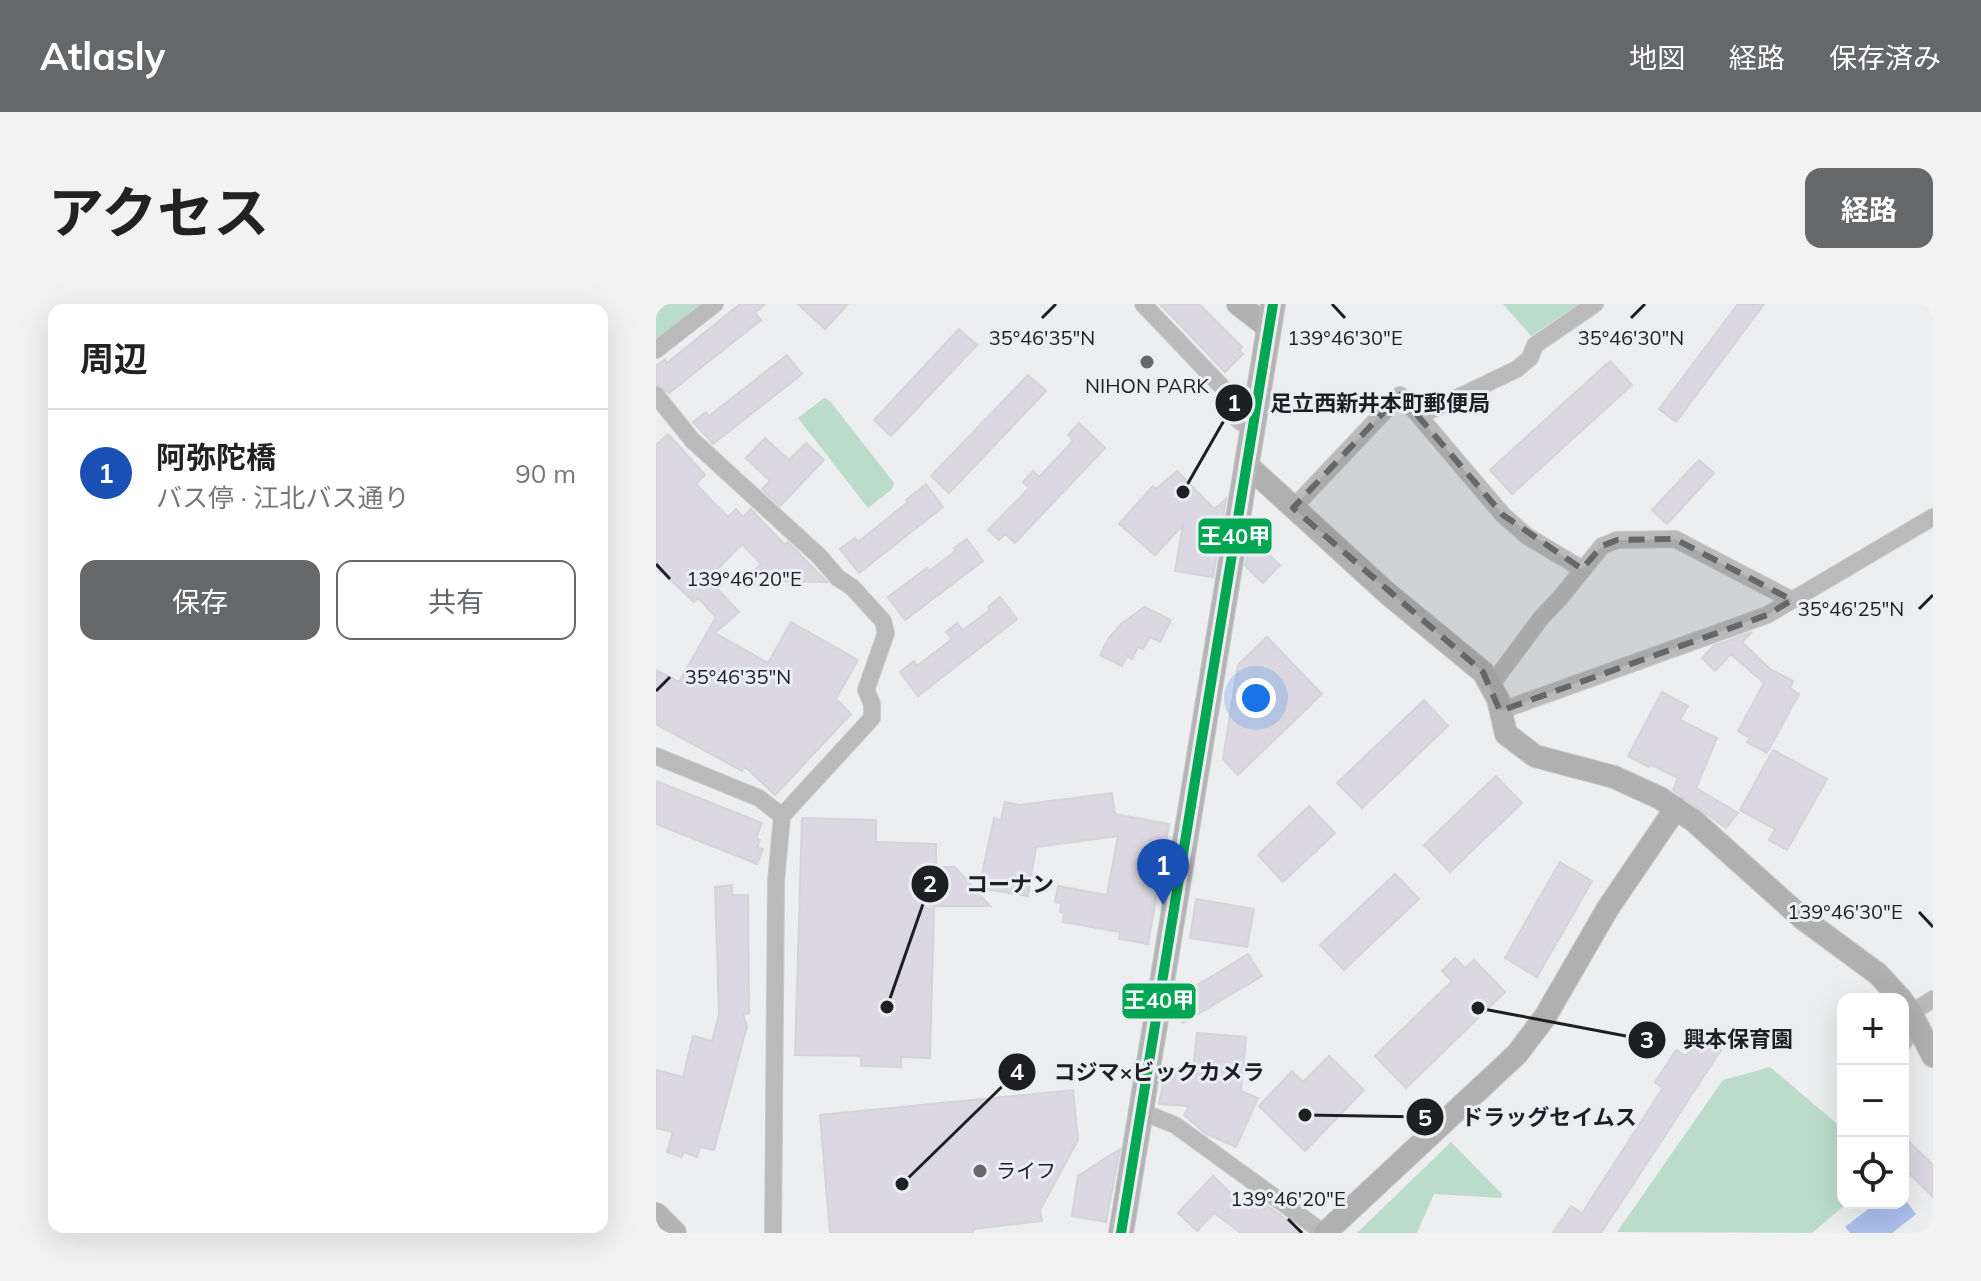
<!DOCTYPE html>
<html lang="ja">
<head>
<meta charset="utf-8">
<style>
	body { margin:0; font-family:Mulish,"Noto Sans JP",sans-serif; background:#f2f2f2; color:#222 }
	.controls { position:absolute; right:24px; bottom:24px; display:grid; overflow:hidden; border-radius:16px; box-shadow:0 8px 32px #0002 }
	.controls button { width:72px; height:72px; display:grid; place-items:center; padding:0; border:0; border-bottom:2px solid #e0e0e0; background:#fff; color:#222; font:40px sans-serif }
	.you { position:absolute; left:600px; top:394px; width:28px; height:28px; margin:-20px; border:6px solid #fff; border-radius:50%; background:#1a73e8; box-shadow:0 0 0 12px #1a73e833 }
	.badge { display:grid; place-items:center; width:52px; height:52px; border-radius:50%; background:#666769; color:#fff; font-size:26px; font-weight:700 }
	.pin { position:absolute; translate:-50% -66px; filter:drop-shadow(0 2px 4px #0008) }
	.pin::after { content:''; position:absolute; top:42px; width:28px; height:24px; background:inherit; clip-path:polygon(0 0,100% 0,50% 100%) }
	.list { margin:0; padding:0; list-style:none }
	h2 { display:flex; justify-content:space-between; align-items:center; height:104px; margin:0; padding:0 32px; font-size:34px }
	h2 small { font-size:26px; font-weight:400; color:#767676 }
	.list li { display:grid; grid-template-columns:52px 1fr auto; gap:24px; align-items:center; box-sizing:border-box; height:128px; padding:0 32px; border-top:2px solid #e0e0e0 }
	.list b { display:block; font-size:30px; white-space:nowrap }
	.list p { margin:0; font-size:26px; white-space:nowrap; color:#767676 }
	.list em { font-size:26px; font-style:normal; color:#767676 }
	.actions { display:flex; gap:16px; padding:24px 32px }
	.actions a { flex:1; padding:18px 0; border:2px solid #666769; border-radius:16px; text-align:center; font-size:28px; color:#666769 }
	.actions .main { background:#666769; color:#fff }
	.icon { flex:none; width:44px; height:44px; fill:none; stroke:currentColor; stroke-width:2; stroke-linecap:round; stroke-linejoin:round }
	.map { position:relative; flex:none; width:1277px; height:929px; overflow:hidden; border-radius:16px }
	header { display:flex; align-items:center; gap:48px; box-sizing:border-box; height:112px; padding:0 40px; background:#666769; color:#fff }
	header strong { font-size:38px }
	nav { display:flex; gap:44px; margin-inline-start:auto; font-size:28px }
	.intro { display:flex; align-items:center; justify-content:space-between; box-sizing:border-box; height:192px; padding:0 48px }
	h1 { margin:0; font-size:56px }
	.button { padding:20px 36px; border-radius:16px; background:#666769; color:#fff; font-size:28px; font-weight:700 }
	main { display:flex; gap:48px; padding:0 48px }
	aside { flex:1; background:#fff; border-radius:16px; box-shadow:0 8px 32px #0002 }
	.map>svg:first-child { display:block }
	.green { fill:#bbdccb }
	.water { fill:#abc0ec }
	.building { fill:#dbd8e1; stroke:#d4d4d6; stroke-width:2 }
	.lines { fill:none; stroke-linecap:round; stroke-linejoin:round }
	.street-casing { stroke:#c8c9ca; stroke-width:18 }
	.secondary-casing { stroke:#c8c9ca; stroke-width:24 }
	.primary-casing { stroke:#c8c9ca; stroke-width:26 }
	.street { stroke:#bbbaba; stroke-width:16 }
	.secondary { stroke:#b1b0b0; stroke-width:22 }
	.primary { stroke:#b5b3b4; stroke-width:24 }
	.bus-1-casing { stroke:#eaedf2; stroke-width:16 }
	.bus-1 { stroke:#00a651; stroke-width:10 }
	.marked { fill:#666769; fill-opacity:0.2; stroke:#666769; stroke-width:6; stroke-dasharray:16 10; stroke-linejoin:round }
	.ticks { fill:none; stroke:#1e1f21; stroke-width:3 }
	.poi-dot { fill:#666769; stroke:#eaedf2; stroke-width:3 }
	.labels { text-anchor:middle; stroke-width:6; stroke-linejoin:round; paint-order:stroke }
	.poi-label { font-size:20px; fill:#1e1f21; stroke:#eaedf2 }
	.ticks-label { font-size:20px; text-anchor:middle; fill:#1e1f21; stroke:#eaedf2; stroke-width:6; stroke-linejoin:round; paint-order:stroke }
	.leader { fill:none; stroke:#1e1f21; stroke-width:3 }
	.callout-dot { fill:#1e1f21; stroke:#eaedf2; stroke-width:3 }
	.mark-label { font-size:24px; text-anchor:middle; font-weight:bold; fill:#fff }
	.callout-label { font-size:22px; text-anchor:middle; font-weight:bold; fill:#1e1f21; stroke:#eaedf2; stroke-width:6; stroke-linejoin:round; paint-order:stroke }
	.line-badge { stroke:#eaedf2; stroke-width:3 }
	.badge-label { font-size:22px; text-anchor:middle; font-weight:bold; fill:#fff }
</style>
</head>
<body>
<header>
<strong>Atlasly</strong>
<nav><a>地図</a><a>経路</a><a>保存済み</a></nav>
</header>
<div class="intro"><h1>アクセス</h1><a class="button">経路</a></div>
<main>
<aside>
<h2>周辺<small></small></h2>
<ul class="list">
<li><span class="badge" style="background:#1a4fb4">1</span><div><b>阿弥陀橋</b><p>バス停 · 江北バス通り</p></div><em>90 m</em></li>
</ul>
<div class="actions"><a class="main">保存</a><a>共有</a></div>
</aside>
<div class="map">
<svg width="1277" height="929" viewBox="0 0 1277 929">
	<rect width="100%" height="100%" fill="#eceef0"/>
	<path class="green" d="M 0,0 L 45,0 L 0,35 Z
		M 847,0 L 923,0 L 875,32 Z
		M 168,94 L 174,97 L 238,179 L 236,185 L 212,204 L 142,114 Z
		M 1114,763 L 1187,825 L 1187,899 L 1191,899 L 1156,929 L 961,928 L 1067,776 Z
		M 795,838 L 846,890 L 845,894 L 778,890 L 761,929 L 701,929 Z"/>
	<path class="water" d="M 1247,893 L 1260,910 L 1236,929 L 1194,929 L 1189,923 L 1220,899 L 1247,899 Z"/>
	<path class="building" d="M 84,0 L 109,0 L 99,9 L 105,16 L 13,89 L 0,80 L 0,62 L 9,55 L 11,59 Z
		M 142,0 L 192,0 L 169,25 Z
		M 504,0 L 543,0 L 586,43 L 583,46 L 587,50 L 569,68 Z
		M 1082,0 L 1108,0 L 1020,118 L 1003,105 Z
		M 303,25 L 321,41 L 235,132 L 218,116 Z
		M 131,51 L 146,70 L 57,140 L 37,118 L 50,108 L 53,112 Z
		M 954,57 L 976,81 L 856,190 L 834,166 Z
		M 372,71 L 390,87 L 293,189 L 275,172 Z
		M 423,119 L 449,144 L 359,239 L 349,230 L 343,236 L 332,226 L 373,184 L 367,178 L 377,167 L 383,173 L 417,137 L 412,131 Z
		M 12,130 L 49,171 L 40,180 L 72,213 L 80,205 L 87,213 L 95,205 L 129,241 L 132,238 L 171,278 L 119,277 L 115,280 L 100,265 L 105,260 L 86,240 L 52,275 L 83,308 L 59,329 L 112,359 L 135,318 L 202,356 L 180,395 L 195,410 L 119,491 L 89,463 L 86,467 L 0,420 L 0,366 L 23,378 L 60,313 L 42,294 L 38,298 L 0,262 L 0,141 Z
		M 109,134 L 133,156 L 150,139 L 168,156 L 124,202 L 106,185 L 114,177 L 90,154 Z
		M 1043,156 L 1058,169 L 1011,220 L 996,206 Z
		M 521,167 L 558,205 L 570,195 L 557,273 L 519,267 L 527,221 L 499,251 L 463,220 L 497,182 L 500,185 Z
		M 270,180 L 287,203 L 203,269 L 184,245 L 199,234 L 202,238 L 252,198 L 250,196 Z
		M 596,234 L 624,261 L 607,279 L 589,262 Z
		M 311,235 L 327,257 L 249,316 L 232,293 L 271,264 L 273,267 L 300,247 L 298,244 Z
		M 344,293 L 361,315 L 262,392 L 244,368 L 258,357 L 261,362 L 296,335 L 290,328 L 301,319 L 307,326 L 334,306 L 332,303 Z
		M 489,303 L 515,316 L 504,338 L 494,333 L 487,345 L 482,343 L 476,355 L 471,352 L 466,362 L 444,351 L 452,335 L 466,319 Z
		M 1096,328 L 1086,338 L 1114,365 L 1137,377 L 1134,384 L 1143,390 L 1111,449 L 1091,438 L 1094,434 L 1082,427 L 1108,379 L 1075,350 L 1059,367 L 1046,354 L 1057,342 Z
		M 611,333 L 666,390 L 582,471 L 567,455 L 582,361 Z
		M 1006,388 L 1032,402 L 1024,416 L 1061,434 L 1040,484 L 1082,509 L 1070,524 L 1017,486 L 1022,474 L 994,460 L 993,463 L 972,452 Z
		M 768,396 L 792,422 L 706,504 L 681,479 Z
		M 1117,446 L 1171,475 L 1131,546 L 1113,536 L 1119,525 L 1084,506 Z
		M 840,472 L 866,499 L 794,568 L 768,541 Z
		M 0,477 L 106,519 L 100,534 L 104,536 L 101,543 L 107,545 L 101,560 L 0,520 Z
		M 456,489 L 459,510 L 513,520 L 492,640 L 463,635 L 464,628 L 407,618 L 408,609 L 404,608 L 405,599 L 399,598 L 402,582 L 451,591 L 462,532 L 380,543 L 372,592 L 323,584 L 338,514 L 345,516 L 349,498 L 363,501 Z
		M 653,502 L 679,529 L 627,578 L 602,551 Z
		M 146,514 L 220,516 L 220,538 L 280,540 L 280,563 L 299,563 L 334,602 L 278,602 L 274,754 L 245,753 L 245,763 L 205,762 L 205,752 L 139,751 Z
		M 904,558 L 936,577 L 881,673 L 849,654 Z
		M 739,570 L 763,595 L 688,666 L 664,641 Z
		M 76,581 L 76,591 L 92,591 L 93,709 L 87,710 L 91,722 L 58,846 L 44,843 L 41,853 L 28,848 L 26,853 L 11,848 L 17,828 L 0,824 L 0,766 L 27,773 L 37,732 L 56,737 L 63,710 L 59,583 Z
		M 540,595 L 598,605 L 591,643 L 534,634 Z
		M 592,650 L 606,672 L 527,719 L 517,703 L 519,695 Z
		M 799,654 L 809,664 L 818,656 L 849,688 L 750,784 L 719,752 L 796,677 L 786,667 Z
		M 541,729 L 590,733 L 585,787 L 602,794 L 580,843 L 550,830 L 528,811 L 533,802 L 503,800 L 510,765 L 537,767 Z
		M 1043,732 L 1065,746 L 945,929 L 897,929 L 915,902 L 926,909 L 1007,784 L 999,778 L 1020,746 L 1030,752 Z
		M 673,752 L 708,786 L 649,847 L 603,802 L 636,767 L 647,778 Z
		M 417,786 L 422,836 L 384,906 L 386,917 L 318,925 L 317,929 L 174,929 L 164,811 Z
		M 1247,832 L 1277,861 L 1277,893 L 1247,863 Z
		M 464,845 L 450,918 L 416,912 L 422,872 Z
		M 557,872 L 585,899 L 593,888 L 648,929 L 585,929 L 558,909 L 541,927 L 522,909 Z"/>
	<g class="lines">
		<g class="street-casing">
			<path id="street" d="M 487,0 L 567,84 L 582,116 L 595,125
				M 0,46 L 59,0
				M 0,91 L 36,136 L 163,252 L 182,274 L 196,283 L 227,317 L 230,329 L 210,386 L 216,400 L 216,414 L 126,512 L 120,577 L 117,929
				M 763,112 L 847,211 L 871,232 L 926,265
				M 637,204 L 744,91 L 763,112 L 861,65 L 874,54 L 879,41 L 939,0
				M 836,380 L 885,314 L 904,294 L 946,242 L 961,236 L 1019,235 L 1136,296
				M 844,407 L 1111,311 L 1277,213
				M 0,452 L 103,494 L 126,512
				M 1255,709 L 1277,695
				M 1247,739 L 1261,719
				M 484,807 L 519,821 L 668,929"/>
		</g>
		<g class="secondary-casing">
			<path id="secondary" d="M 582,0 L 613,24
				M 590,160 L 731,289 L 827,368 L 842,395 L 850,430 L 879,452 L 958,473 L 1004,494 L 1038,517 L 1146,614 L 1222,670 L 1245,695
				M 1247,698 L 1255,709 L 1277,752
				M 669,929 L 861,750 L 889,713 L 952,604 L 1020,504"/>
		</g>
		<g class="primary-casing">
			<path id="primary" d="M 0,911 L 18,929
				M 465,929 L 617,0"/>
		</g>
		<use href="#street" class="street"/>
		<use href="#secondary" class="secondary"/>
		<use href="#primary" class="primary"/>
		<g class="bus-1-casing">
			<path id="bus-1" d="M 465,929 L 617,0"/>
		</g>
		<use href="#bus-1" class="bus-1"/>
	</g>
	<path class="marked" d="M 744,91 L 847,211 L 926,265 L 946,242 L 961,236 L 1019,235 L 1136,296 L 1111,311 L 844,407 L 827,368 L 637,204 Z"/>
	<path class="ticks" d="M 676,0 L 689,14M 386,14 L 400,0M 975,14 L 989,0M 0,260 L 14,275M 1263,305 L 1277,291M 0,387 L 14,373M 1263,608 L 1277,623M 632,915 L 646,929"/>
	<g class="poi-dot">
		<circle cx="491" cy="58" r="8"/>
		<circle cx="324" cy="867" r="8"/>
	</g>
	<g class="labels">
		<g class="poi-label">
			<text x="491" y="89">NIHON PARK</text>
			<text x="340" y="874" text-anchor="start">ライフ</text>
		</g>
	</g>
	<g class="ticks-label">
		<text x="386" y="41">35°46'35"N</text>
		<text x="975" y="41">35°46'30"N</text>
		<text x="689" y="41">139°46'30"E</text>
		<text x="88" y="282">139°46'20"E</text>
		<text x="1195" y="312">35°46'25"N</text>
		<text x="82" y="380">35°46'35"N</text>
		<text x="1189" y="615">139°46'30"E</text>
		<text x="632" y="902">139°46'20"E</text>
	</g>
	<path class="leader" d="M527 188L578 99M231 703L274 580M822 704L991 736M246 880L361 768M649 811L769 813"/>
	<g class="callout-dot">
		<circle cx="527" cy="188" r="8"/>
		<circle cx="231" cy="703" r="8"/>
		<circle cx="822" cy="704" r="8"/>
		<circle cx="246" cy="880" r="8"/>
		<circle cx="649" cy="811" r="8"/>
		<circle cx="578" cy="99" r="20"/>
		<circle cx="274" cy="580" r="20"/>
		<circle cx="991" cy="736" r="20"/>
		<circle cx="361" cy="768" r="20"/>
		<circle cx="769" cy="813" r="20"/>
	</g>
	<g class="mark-label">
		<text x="578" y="107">1</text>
		<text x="274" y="588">2</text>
		<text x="991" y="744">3</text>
		<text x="361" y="776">4</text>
		<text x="769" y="822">5</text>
	</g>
	<g class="callout-label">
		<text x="724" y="107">足立西新井本町郵便局</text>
		<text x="354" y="588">コーナン</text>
		<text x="1082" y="743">興本保育園</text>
		<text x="503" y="776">コジマ×ビックカメラ</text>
		<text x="893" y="821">ドラッグセイムス</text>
	</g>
	<g class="line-badge">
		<rect x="541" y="213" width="76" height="38" rx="8" fill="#00a651"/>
		<rect x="465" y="678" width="76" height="38" rx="8" fill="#00a651"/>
	</g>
	<g class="badge-label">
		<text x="579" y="240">王40甲</text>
		<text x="503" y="704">王40甲</text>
	</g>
</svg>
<div class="controls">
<button>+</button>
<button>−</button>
<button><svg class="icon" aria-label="locate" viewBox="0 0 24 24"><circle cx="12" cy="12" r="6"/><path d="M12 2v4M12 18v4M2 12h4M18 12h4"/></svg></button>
</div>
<div class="you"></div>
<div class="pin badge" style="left:507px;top:601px;background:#1a4fb4">1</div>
</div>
</main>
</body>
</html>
